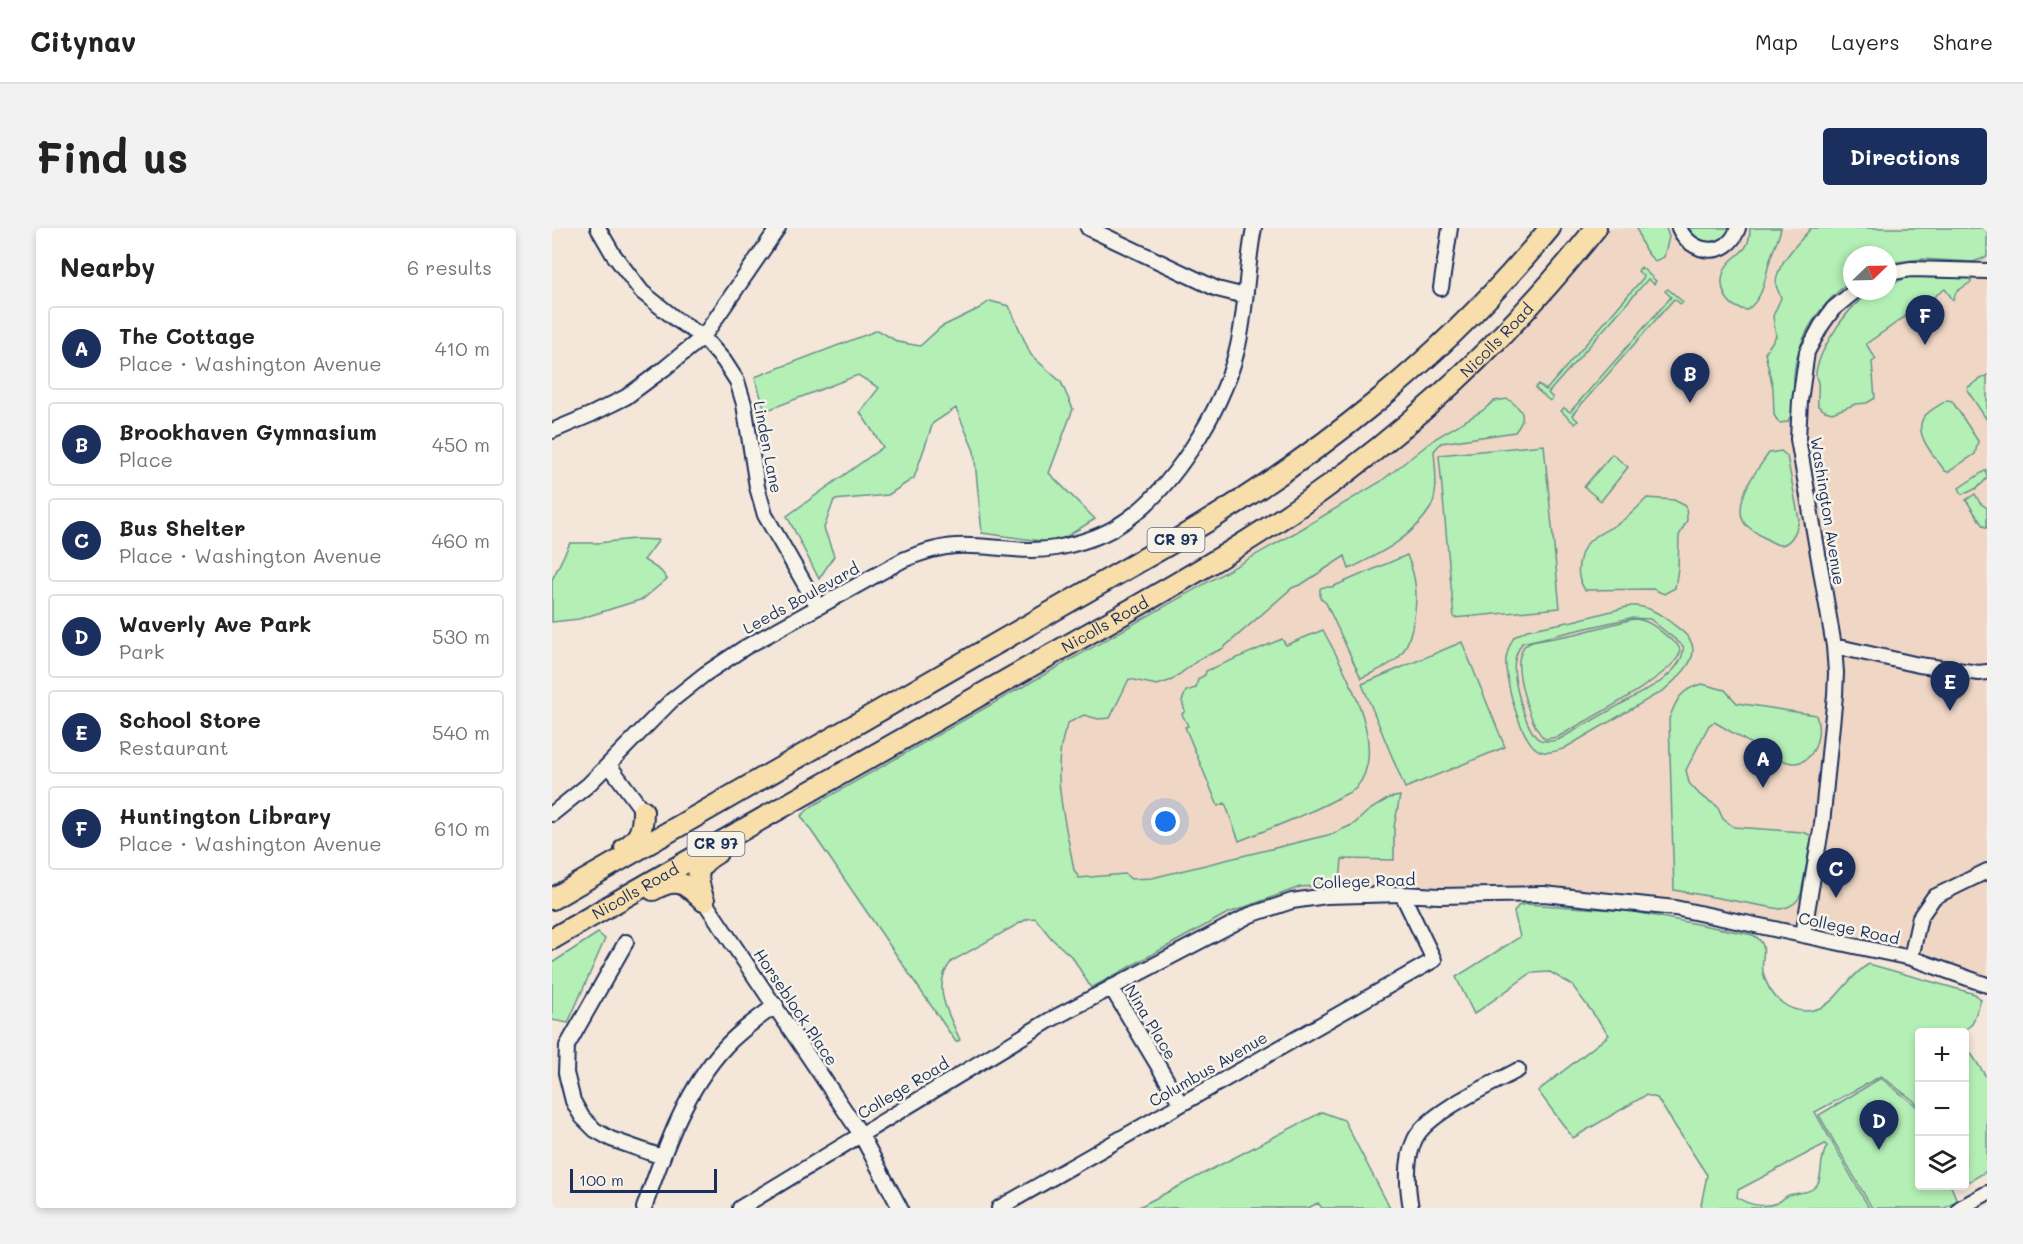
<!DOCTYPE html>
<html lang="en">
<head>
<meta charset="utf-8">
<style>
	body { margin:0; font-family:Mali,sans-serif; background:#f2f2f2; color:#222 }
	.controls { position:absolute; right:18px; bottom:18px; display:grid; overflow:hidden; border-radius:6px; box-shadow:0 3px 9px #0003 }
	.controls button { width:54px; height:54px; display:grid; place-items:center; padding:0; border:0; border-bottom:2px solid #e0e0e0; background:#fff; color:#222; font:30px sans-serif }
	.compass { position:absolute; left:1291px; top:18px; width:54px; height:54px; border-radius:50%; background:#fff; box-shadow:0 3px 9px #0003; rotate:67deg }
	.scale { position:absolute; left:18px; bottom:15px; width:147px; box-sizing:border-box; padding-left:6px; border:3px solid #1b2f5e; border-top:0; font-size:16px; line-height:21px; white-space:nowrap; color:#1b2f5e; -webkit-text-stroke:4px #f7f3e8; paint-order:stroke }
	.you { position:absolute; left:614px; top:594px; width:21px; height:21px; margin:-15px; border:4px solid #fff; border-radius:50%; background:#1a73e8; box-shadow:0 0 0 9px #1a73e833 }
	.badge { display:grid; place-items:center; width:39px; height:39px; border-radius:50%; background:#1b2f5e; color:#fff; font-size:20px; font-weight:700 }
	.pin { position:absolute; translate:-50% -50px; filter:drop-shadow(0 2px 3px #0008) }
	.pin::after { content:''; position:absolute; top:32px; width:21px; height:18px; background:inherit; clip-path:polygon(0 0,100% 0,50% 100%) }
	.list { margin:0; padding:0; list-style:none }
	h2 { display:flex; justify-content:space-between; align-items:center; height:78px; margin:0; padding:0 24px; font-size:26px }
	h2 small { font-size:20px; font-weight:400; color:#767676 }
	.list li { display:grid; grid-template-columns:39px 1fr auto; gap:18px; align-items:center; box-sizing:border-box; height:84px; margin:0 12px 12px; padding:0 12px; border:2px solid #e0e0e0; border-radius:6px }
	.list b { display:block; font-size:22px; white-space:nowrap }
	.list p { margin:0; font-size:20px; white-space:nowrap; color:#767676 }
	.list em { font-size:20px; font-style:normal; color:#767676 }
	.icon { flex:none; width:33px; height:33px; fill:none; stroke:currentColor; stroke-width:2; stroke-linecap:round; stroke-linejoin:round }
	.map { position:relative; flex:none; width:1435px; height:980px; overflow:hidden; border-radius:6px }
	header { display:flex; align-items:center; gap:36px; box-sizing:border-box; height:84px; padding:0 30px; background:#fff; border-bottom:2px solid #e0e0e0 }
	header strong { font-size:28px }
	nav { display:flex; gap:33px; margin-inline-start:auto; font-size:21px }
	.intro { display:flex; align-items:center; justify-content:space-between; box-sizing:border-box; height:144px; padding:0 36px }
	h1 { margin:0; font-size:42px }
	.button { padding:15px 27px; border-radius:6px; background:#1b2f5e; color:#fff; font-size:21px; font-weight:700 }
	main { display:flex; gap:36px; padding:0 36px }
	aside { flex:1; background:#fff; border-radius:6px; box-shadow:0 3px 9px #0003 }
	.map>svg:first-child { display:block }
	.built { fill:#f0d7c5; fill-rule:evenodd }
	.green { fill:#b4f0b5; stroke:#68908a; stroke-width:1.5; fill-rule:evenodd }
	.lines { fill:none; stroke-linecap:round; stroke-linejoin:round }
	.minor-casing { stroke:#1b2f5e; stroke-width:18 }
	.highway-casing { stroke:#1b2f5e; stroke-width:24 }
	.minor { stroke:#f7f3e8; stroke-width:14 }
	.highway { stroke:#f8deab; stroke-width:20 }
	.labels { text-anchor:middle; stroke-width:5; stroke-linejoin:round; paint-order:stroke }
	.shield { fill:#f7f3e8; stroke:#5d6a87; stroke-width:1.5 }
	.shield-label { font-size:15px; font-weight:bold; fill:#1b2f5e }
	.street-label { font-size:16px; fill:#1b2f5e; stroke:#f7f3e8 }
</style>
</head>
<body>
<header>
<strong>Citynav</strong>
<nav><a>Map</a><a>Layers</a><a>Share</a></nav>
</header>
<div class="intro"><h1>Find us</h1><a class="button">Directions</a></div>
<main>
<aside>
<h2>Nearby<small>6 results</small></h2>
<ul class="list">
<li><span class="badge">A</span><div><b>The Cottage</b><p>Place · Washington Avenue</p></div><em>410 m</em></li>
<li><span class="badge">B</span><div><b>Brookhaven Gymnasium</b><p>Place</p></div><em>450 m</em></li>
<li><span class="badge">C</span><div><b>Bus Shelter</b><p>Place · Washington Avenue</p></div><em>460 m</em></li>
<li><span class="badge">D</span><div><b>Waverly Ave Park</b><p>Park</p></div><em>530 m</em></li>
<li><span class="badge">E</span><div><b>School Store</b><p>Restaurant</p></div><em>540 m</em></li>
<li><span class="badge">F</span><div><b>Huntington Library</b><p>Place · Washington Avenue</p></div><em>610 m</em></li>
</ul>
</aside>
<div class="map">
<svg width="1435" height="980" viewBox="0 0 1435 980">
	<rect width="100%" height="100%" fill="#f4e6d8"/>
	<filter id="ink" filterUnits="userSpaceOnUse"><feTurbulence type="fractalNoise" baseFrequency=".0167" numOctaves="2"/><feDisplacementMap in="SourceGraphic" scale="12" xChannelSelector="R" yChannelSelector="G"/><feConvolveMatrix kernelMatrix="1 2 1 2 8 2 1 2 1" color-interpolation-filters="sRGB"/></filter>
	<g filter="url(#ink)">
		<path class="built" d="M 1044,0 L 1435,0 L 1435,757 L 1359,730 L 1123,680 L 992,666 L 740,673 L 575,751 L 517,664 L 406,480 L 823,223 ZM 1300,27 L 1336,27 L 1336,63 L 1300,63 Z"/>
		<path class="green" d="M 1085,0 L 1114,0 L 1117,9 L 1112,29 L 1103,33 C 1092,24 1089,14 1085,0 Z
			M 1137,0 L 1178,0 C 1168,18 1147,18 1137,0 Z
			M 1198,0 L 1229,0 C 1227,11 1221,21 1218,32 C 1212,52 1213,68 1195,82 C 1174,80 1164,58 1174,39 C 1184,23 1198,27 1198,0 Z
			M 1259,0 L 1435,0 L 1435,29 L 1421,34 L 1369,31 L 1336,35 L 1336,27 L 1300,27 L 1300,52 C 1269,75 1245,108 1242,148 C 1241,164 1243,180 1236,194 L 1227,195 L 1222,187 L 1221,160 L 1213,125 L 1224,108 L 1221,88 L 1229,70 C 1228,66 1224,60 1224,56 C 1224,35 1247,15 1259,0 Z
			M 1089,39 L 1104,53 L 1102,56 L 1096,51 L 996,165 L 1001,170 L 998,173 L 983,160 L 986,156 L 994,162 L 1092,49 L 1086,43 Z
			M 1418,47 L 1419,54 L 1404,64 L 1401,72 L 1393,61 L 1314,116 L 1324,131 L 1320,134 L 1323,170 L 1315,175 L 1304,176 L 1280,185 L 1273,183 L 1266,178 C 1265,170 1267,162 1266,155 C 1265,150 1264,151 1264,146 C 1265,123 1300,71 1322,63 C 1326,62 1332,63 1336,63 L 1336,57 L 1357,49 Z
			M 1116,61 L 1131,74 L 1129,76 L 1122,71 L 1020,187 L 1026,193 L 1023,196 L 1009,183 L 1012,180 L 1018,184 L 1119,69 L 1113,63 Z
			M 438,73 L 457,78 L 479,127 L 509,154 L 521,181 L 497,245 L 543,291 L 504,315 L 430,305 L 422,223 L 404,180 L 381,195 L 362,250 L 336,267 L 282,272 L 272,300 L 282,328 L 267,351 L 235,288 L 331,219 L 308,184 L 327,160 L 306,147 L 213,183 L 203,149 L 326,102 L 346,114 L 368,118 L 389,99 L 426,81 Z
			M 1435,147 L 1435,192 L 1415,162 L 1416,159 Z
			M 956,171 C 971,182 976,188 963,204 L 889,215 L 882,223 C 883,240 887,263 879,279 C 861,310 827,326 797,341 L 793,328 L 750,356 L 740,360 L 670,421 L 649,430 L 620,452 L 605,457 L 577,451 L 558,490 L 546,491 L 532,487 L 516,495 C 496,541 514,595 522,642 L 527,650 L 573,646 L 579,651 L 600,650 L 780,606 L 802,596 L 816,583 L 837,570 L 848,568 L 842,599 L 842,632 L 790,631 L 788,656 L 748,659 L 674,686 L 539,760 L 521,730 L 500,711 L 483,690 L 475,691 L 400,733 C 378,758 397,786 408,812 L 404,814 L 249,588 L 260,578 L 746,303 L 828,254 L 884,210 L 930,183 L 942,173 Z
			M 1395,172 L 1400,173 L 1426,213 L 1423,226 L 1396,244 L 1393,243 C 1384,230 1360,206 1372,189 C 1377,182 1388,177 1395,172 Z
			M 992,217 L 1008,380 L 902,390 L 887,227 Z
			M 1229,223 L 1235,228 L 1247,292 C 1245,301 1240,315 1229,317 C 1223,318 1198,301 1193,296 C 1191,293 1189,287 1189,283 C 1189,261 1205,242 1217,225 Z
			M 1060,226 L 1076,239 L 1049,273 L 1032,259 Z
			M 1434,242 L 1435,250 C 1429,258 1420,264 1410,266 L 1407,260 Z
			M 1423,266 L 1428,275 L 1435,280 L 1435,300 L 1431,298 L 1414,272 Z
			M 1095,270 L 1122,272 L 1134,278 L 1135,292 L 1127,308 L 1126,340 L 1123,360 L 1112,366 L 1101,361 L 1033,362 C 1026,351 1025,343 1028,331 C 1033,307 1054,305 1071,292 C 1080,286 1088,277 1095,270 Z
			M 82,311 L 107,312 L 92,332 L 109,343 L 115,351 L 91,371 L 27,391 L 0,394 L 0,352 L 18,315 L 46,315 Z
			M 855,327 C 866,354 866,372 860,400 C 857,411 854,422 846,430 C 836,439 821,444 809,450 L 774,375 L 768,370 L 768,361 L 771,359 L 780,359 Z
			M 1079,378 C 1094,377 1105,384 1117,393 C 1123,398 1130,402 1135,408 C 1153,428 1126,450 1112,462 L 1011,521 C 1004,523 996,526 988,523 C 969,516 952,450 954,431 C 955,423 958,416 962,409 L 975,402 L 1021,393 ZM 1078,390 L 1098,391 L 1131,418 C 1133,433 1119,445 1108,454 L 1006,512 C 999,513 990,515 984,509 C 973,497 959,448 963,432 C 964,426 967,420 970,415 Z
			M 1081,391 C 1096,391 1106,401 1117,410 C 1122,414 1128,417 1128,424 C 1125,446 1027,496 1006,509 L 993,511 C 979,500 965,450 967,432 C 968,427 970,423 972,418 L 980,414 L 1023,406 Z
			M 771,402 C 791,440 839,520 804,560 C 800,564 793,566 788,569 C 756,587 721,599 687,613 L 673,575 L 666,578 L 633,499 L 636,498 L 630,486 L 633,483 L 630,473 L 634,463 L 644,460 L 646,451 L 653,447 L 654,443 L 730,411 L 734,417 Z
			M 910,414 L 953,519 L 853,560 L 810,456 Z
			M 1150,456 L 1173,462 L 1185,475 L 1264,487 C 1268,498 1267,508 1263,519 C 1259,528 1253,535 1242,535 C 1227,536 1178,502 1162,494 L 1157,497 L 1134,542 L 1137,555 L 1148,567 L 1165,578 L 1171,591 L 1182,599 L 1251,604 L 1260,608 L 1249,666 C 1245,675 1239,679 1228,681 L 1122,662 L 1117,491 C 1124,472 1129,461 1150,456 Z
			M 974,676 L 1078,683 L 1201,707 C 1219,717 1208,729 1211,744 C 1217,770 1239,789 1265,781 C 1287,774 1294,749 1317,736 L 1423,766 L 1429,772 L 1420,796 L 1411,804 L 1368,804 L 1367,880 L 1362,873 L 1329,848 L 1263,884 L 1317,980 L 1151,980 L 1149,977 L 1155,947 L 1105,870 L 1094,867 L 1021,910 L 986,863 L 1057,807 L 1020,757 L 998,744 L 979,745 L 922,786 L 904,749 L 968,709 L 962,684 L 966,678 ZM 1273,916 L 1275,918 C 1267,931 1271,946 1266,955 C 1260,966 1247,964 1237,967 C 1232,969 1229,973 1225,975 C 1212,980 1195,977 1185,969 L 1186,962 Z
			M 46,705 L 53,711 L 16,795 L 0,792 L 0,735 Z
			M 1413,811 L 1413,816 L 1435,850 L 1435,943 L 1413,956 Z
			M 1329,850 L 1364,878 L 1367,884 L 1368,958 L 1399,958 L 1405,973 L 1393,980 L 1320,980 L 1267,887 Z
			M 770,884 L 792,892 L 838,980 L 770,980 L 766,975 L 756,980 L 585,980 Z"/>
		<g class="lines">
			<g class="minor-casing">
				<path id="minor" d="M 46,0 L 61,26 L 90,64 L 125,92 L 151,109 L 172,133 L 185,153 L 192,176 L 205,259 L 213,287 L 266,379
					M 536,0 L 665,61 L 693,68
					M 1127,0 C 1139,27 1176,31 1186,0
					M 1336,45 L 1359,41 L 1435,43
					M 889,60 L 898,0
					M 0,203 L 40,186 L 74,169 L 113,140 L 151,109 L 226,0
					M 1282,418 L 1367,437 L 1427,445 L 1435,444
					M 57,537 L 91,583
					M 0,586 L 36,557 L 119,473 L 153,446 L 192,420 L 351,332 C 368,325 385,319 404,318 C 437,316 470,326 504,320 C 524,316 546,310 564,299 C 618,267 670,183 685,122 C 695,82 694,40 702,0
					M 152,673 L 308,905 L 348,980
					M 1251,707 L 1270,596 L 1283,467 L 1284,445 L 1282,418 L 1246,211 L 1248,173 L 1255,124 L 1269,98 L 1281,81 L 1303,63
					M 74,714 L 15,818 L 14,845 L 21,873 L 30,889 L 43,902 L 59,911 L 110,929
					M 1359,730 L 1368,689 L 1382,669 L 1435,643
					M 559,759 L 629,876
					M 92,980 C 112,924 132,863 173,819 C 188,803 206,790 224,777
					M 188,980 L 498,792 L 698,687 L 740,673 L 774,668 L 850,666 L 887,668 L 992,666 L 1123,680 L 1359,730 L 1435,757
					M 447,980 L 882,732 L 850,666
					M 859,980 C 855,958 853,932 863,911 C 876,884 939,857 966,842
					M 1408,980 L 1435,965"/>
			</g>
			<g class="highway-casing">
				<g id="highway">
					<path d="M 73,620 C 88,611 91,600 91,583"/>
					<path d="M 101,662 C 125,648 133,655 152,673"/>
					<path d="M 0,671 L 621,314 C 768,228 890,131 998,0"/>
					<path d="M 152,673 C 144,649 141,639 165,625"/>
					<path id="s1" d="M 0,711 C 155,621 311,534 467,445 C 568,387 673,332 768,264 C 873,189 964,101 1044,0"/>
				</g>
			</g>
			<use href="#minor" class="minor"/>
			<use href="#highway" class="highway"/>
		</g>
	</g>
	<g class="labels">
		<g class="shield">
			<rect x="595.5" y="300" width="57" height="24" rx="4.5"/>
			<rect x="135.5" y="604" width="57" height="24" rx="4.5"/>
		</g>
		<g class="shield-label">
			<text x="624" y="317">CR 97</text>
			<text x="164" y="621">CR 97</text>
		</g>
		<g class="street-label">
			<text dy="6" stroke="none"><textPath href="#s1" startOffset="1122">Nicolls Road</textPath></text>
			<text transform="translate(216 219) rotate(79)" y="6">Linden Lane</text>
			<text transform="translate(1276 283) rotate(81)" y="6">Washington Avenue</text>
			<text transform="translate(249 370) rotate(-29)" y="6">Leeds Boulevard</text>
			<text dy="6" stroke="none"><textPath href="#s1" startOffset="636">Nicolls Road</textPath></text>
			<text transform="translate(812 653) rotate(-2)" y="6">College Road</text>
			<text dy="6" stroke="none"><textPath href="#s1" startOffset="96">Nicolls Road</textPath></text>
			<text transform="translate(1297 700) rotate(12)" y="6">College Road</text>
			<text transform="translate(244 779) rotate(56)" y="6">Horseblock Place</text>
			<text transform="translate(599 794) rotate(59)" y="6">Nina Place</text>
			<text transform="translate(656 841) rotate(-30)" y="6">Columbus Avenue</text>
			<text transform="translate(351 860) rotate(-31)" y="6">College Road</text>
		</g>
	</g>
</svg>
<div class="controls">
<button>+</button>
<button>−</button>
<button><svg class="icon" aria-label="layers" viewBox="0 0 24 24"><path d="M12 4l9 5-9 5-9-5zM3 14l9 5 9-5"/></svg></button>
</div>
<svg class="compass" viewBox="-18 -18 36 36"><path d="M0-13l5 13h-10z" fill="#e53935"/><path d="M0 13l5-13h-10z" fill="#767676"/></svg>
<div class="scale">100 m</div>
<div class="you"></div>
<div class="pin badge" style="left:1211px;top:560px">A</div>
<div class="pin badge" style="left:1138px;top:175px">B</div>
<div class="pin badge" style="left:1284px;top:670px">C</div>
<div class="pin badge" style="left:1327px;top:922px">D</div>
<div class="pin badge" style="left:1398px;top:483px">E</div>
<div class="pin badge" style="left:1373px;top:117px">F</div>
</div>
</main>
</body>
</html>
